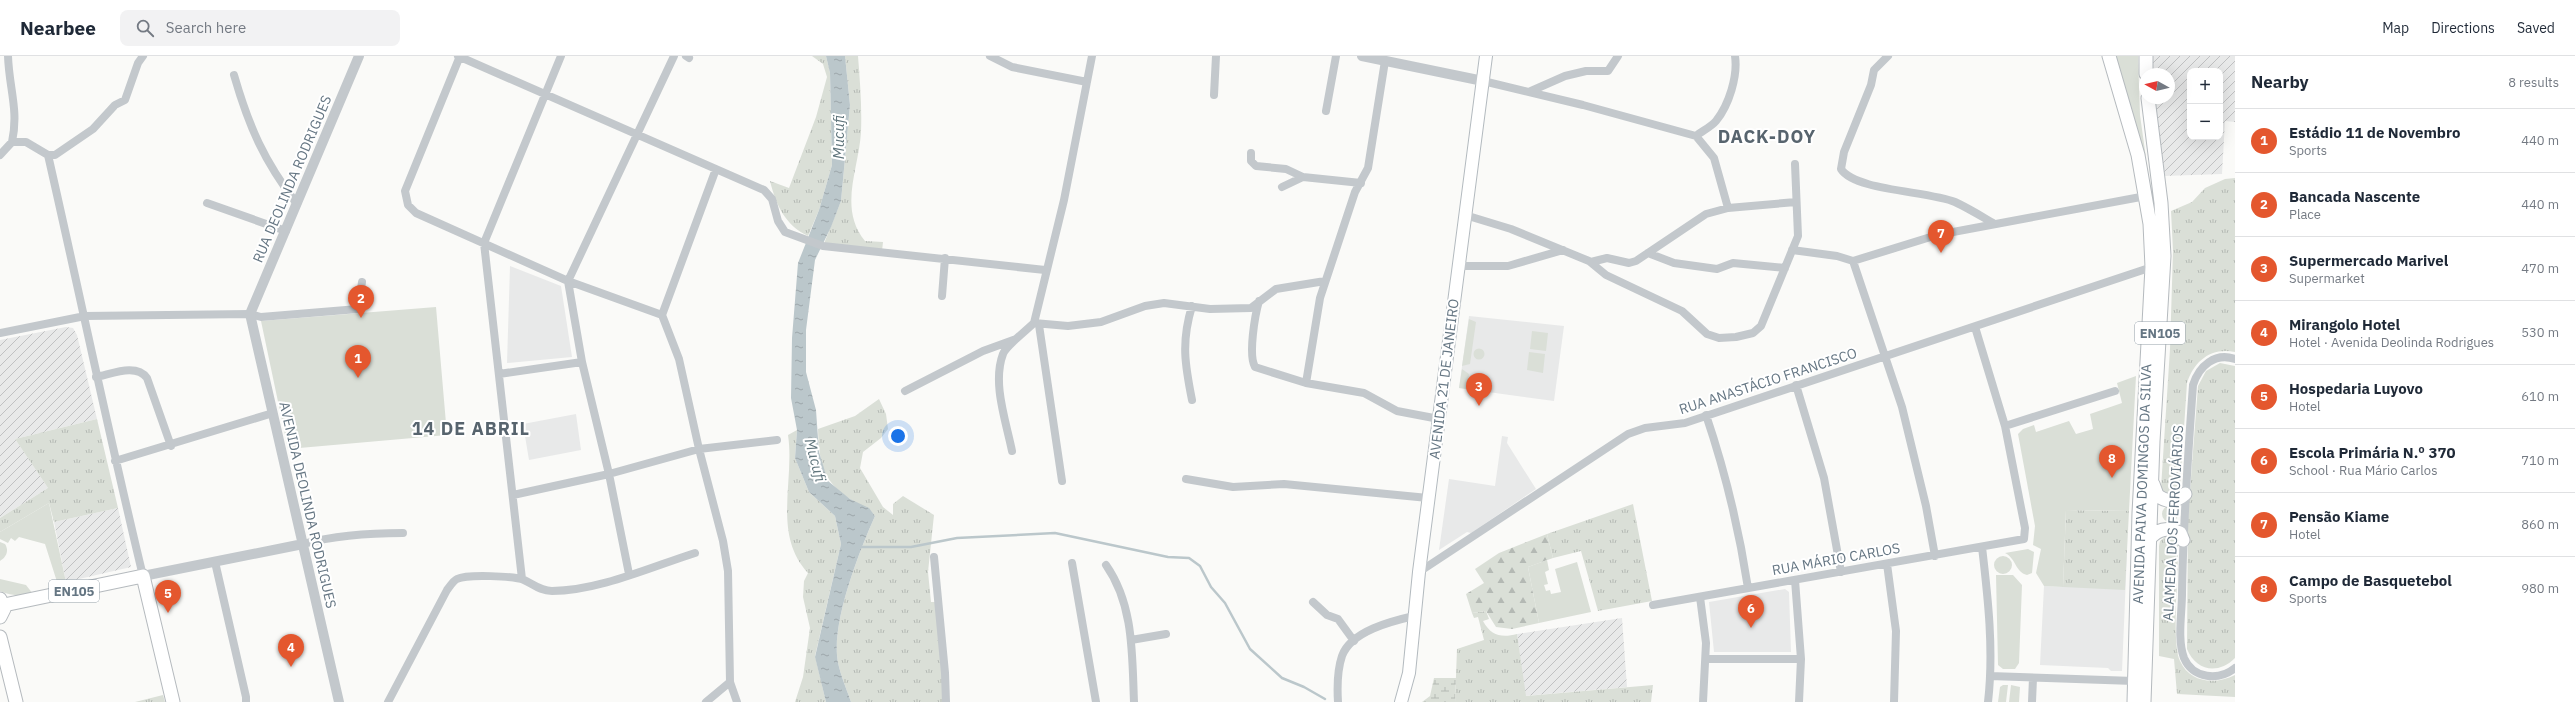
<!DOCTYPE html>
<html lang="en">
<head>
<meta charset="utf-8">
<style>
	body { margin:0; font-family:"IBM Plex Sans",sans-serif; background:#f2f2f3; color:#1f2937 }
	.controls { position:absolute; right:12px; top:12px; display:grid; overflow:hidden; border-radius:8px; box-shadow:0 4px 16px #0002 }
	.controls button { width:36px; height:36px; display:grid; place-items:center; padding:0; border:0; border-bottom:1px solid #e0e1e3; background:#fff; color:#1f2937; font:20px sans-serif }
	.compass { position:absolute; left:2139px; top:12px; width:36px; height:36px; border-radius:50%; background:#fff; box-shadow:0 4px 16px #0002; rotate:278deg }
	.you { position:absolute; left:898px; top:380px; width:14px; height:14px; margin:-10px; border:3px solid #fff; border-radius:50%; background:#1a73e8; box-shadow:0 0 0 6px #1a73e833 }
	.badge { display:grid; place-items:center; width:26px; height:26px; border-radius:50%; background:#e4572e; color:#fff; font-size:13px; font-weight:700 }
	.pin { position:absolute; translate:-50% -33px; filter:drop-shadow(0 1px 2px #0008) }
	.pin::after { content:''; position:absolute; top:21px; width:14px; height:12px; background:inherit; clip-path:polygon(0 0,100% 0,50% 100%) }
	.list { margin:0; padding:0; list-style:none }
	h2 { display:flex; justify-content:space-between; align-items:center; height:52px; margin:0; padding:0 16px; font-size:17px }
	h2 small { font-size:13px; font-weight:400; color:#747a83 }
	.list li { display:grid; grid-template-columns:26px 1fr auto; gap:12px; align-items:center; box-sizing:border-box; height:64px; padding:0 16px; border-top:1px solid #e0e1e3 }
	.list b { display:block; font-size:15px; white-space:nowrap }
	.list p { margin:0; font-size:13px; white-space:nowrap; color:#747a83 }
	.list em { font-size:13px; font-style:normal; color:#747a83 }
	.icon { flex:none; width:22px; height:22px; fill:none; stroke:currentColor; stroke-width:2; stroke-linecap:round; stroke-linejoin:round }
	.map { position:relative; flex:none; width:2235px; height:646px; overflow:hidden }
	header { display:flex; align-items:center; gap:24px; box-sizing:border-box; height:56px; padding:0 20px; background:#fff; border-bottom:1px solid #e0e1e3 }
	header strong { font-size:19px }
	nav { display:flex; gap:22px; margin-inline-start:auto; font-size:14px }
	.search { width:280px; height:36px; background:#f2f2f3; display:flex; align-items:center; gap:10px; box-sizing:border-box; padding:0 14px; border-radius:8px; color:#747a83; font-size:15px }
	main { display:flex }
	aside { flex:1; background:#fff }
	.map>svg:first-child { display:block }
	.built { fill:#e8e9e9 }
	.industrial { fill:url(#industrial-furrows); fill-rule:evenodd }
	.grass { fill:url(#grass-tufts) }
	.forest { fill:url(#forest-firs) }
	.wetland { fill:url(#wetland-marsh) }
	.garden { fill:#dadfd7 }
	.water { fill:url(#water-ripples) }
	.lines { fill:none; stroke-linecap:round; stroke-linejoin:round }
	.stream { stroke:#bbc7cb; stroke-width:2.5 }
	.secondary-casing { stroke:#b3babf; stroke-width:14 }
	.primary-casing { stroke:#b5babe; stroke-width:15 }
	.minor { stroke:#c3c8cc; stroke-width:8 }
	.tertiary { stroke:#c3c8cc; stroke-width:10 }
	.secondary { stroke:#fff; stroke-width:12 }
	.primary { stroke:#fff; stroke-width:13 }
	.labels { text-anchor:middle; stroke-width:4; stroke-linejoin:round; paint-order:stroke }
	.shield { fill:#fff; stroke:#939fa8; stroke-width:1 }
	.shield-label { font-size:13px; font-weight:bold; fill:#657683 }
	.street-label { font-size:14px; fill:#657683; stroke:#fff }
	.water-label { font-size:15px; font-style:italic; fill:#60757c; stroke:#fff }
	.district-label { font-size:18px; font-weight:bold; letter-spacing:1px; fill:#57646e; stroke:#fff }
</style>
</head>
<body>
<header>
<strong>Nearbee</strong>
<div class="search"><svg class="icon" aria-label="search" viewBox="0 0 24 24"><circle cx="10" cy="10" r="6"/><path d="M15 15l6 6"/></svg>Search here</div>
<nav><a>Map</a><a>Directions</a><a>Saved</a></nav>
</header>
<main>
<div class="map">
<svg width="2235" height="646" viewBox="0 0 2235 646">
	<defs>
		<pattern id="industrial-furrows" width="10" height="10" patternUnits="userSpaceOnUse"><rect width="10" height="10" fill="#e8e9e9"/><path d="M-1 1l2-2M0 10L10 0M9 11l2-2" fill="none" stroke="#c0c1c2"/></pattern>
		<pattern id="grass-tufts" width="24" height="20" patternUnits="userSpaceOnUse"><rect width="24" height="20" fill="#dadfd7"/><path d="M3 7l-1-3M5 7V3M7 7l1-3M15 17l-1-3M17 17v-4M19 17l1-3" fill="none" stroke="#b4b9b4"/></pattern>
		<pattern id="forest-firs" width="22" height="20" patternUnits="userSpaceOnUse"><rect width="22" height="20" fill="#dadfd7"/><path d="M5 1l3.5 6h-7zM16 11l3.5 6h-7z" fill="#b4b9b4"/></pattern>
		<pattern id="wetland-marsh" width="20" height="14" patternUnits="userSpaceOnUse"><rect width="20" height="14" fill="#dadfd7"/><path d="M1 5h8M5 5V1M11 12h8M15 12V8" fill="none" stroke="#b4b9b4"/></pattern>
		<pattern id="water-ripples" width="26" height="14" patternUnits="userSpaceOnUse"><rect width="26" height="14" fill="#bbc7cb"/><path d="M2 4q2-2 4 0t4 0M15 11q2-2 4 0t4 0" fill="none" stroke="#9ca6aa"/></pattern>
	</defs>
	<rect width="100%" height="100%" fill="#fafaf8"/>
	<path class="built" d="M 510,210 L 561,230 L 572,301 L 507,307 Z
		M 1469,260 L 1564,270 L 1554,345 L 1459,332 Z
		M 576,358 L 581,394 L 529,404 L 523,368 Z
		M 1502,380 L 1508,381 L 1507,387 L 1536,433 L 1471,477 L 1467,476 L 1439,494 L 1449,423 L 1495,430 Z
		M 2127,497 L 2122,615 L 2111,615 L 2108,612 L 2040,609 L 2044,530 L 2063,531 Z
		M 1785,533 L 1789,536 L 1791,596 L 1714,596 L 1709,546 Z"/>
	<path class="industrial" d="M 2153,0 L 2235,0 L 2235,66 L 2225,65 L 2222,118 L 2164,120 L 2154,42 L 2169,42 L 2169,18 L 2153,18 ZM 2190,15 L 2220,15 L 2220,81 L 2190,81 Z
		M 66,271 L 73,272 L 77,279 L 97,363 L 15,383 L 48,432 L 0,462 L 0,284 Z
		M 118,452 L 131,511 L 66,526 L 54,466 Z
		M 1622,562 L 1627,631 L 1525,640 L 1517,578 Z"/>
	<path class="grass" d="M 812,0 L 826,0 L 830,17 L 832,109 L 819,154 L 808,180 C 785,169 776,149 770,125 L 789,132 L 816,61 L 827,21 L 823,8 Z
		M 845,0 L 858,0 C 860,25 862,51 861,76 C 859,113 838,152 865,185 L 883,186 L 882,195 L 823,190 L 841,145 L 850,49 Z
		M 2235,122 L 2235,296 C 2211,291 2194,305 2187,327 L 2180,432 L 2175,439 L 2164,437 L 2161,432 L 2170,293 L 2173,195 L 2171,155 L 2192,146 L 2205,132 L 2225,123 Z
		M 2220,307 L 2235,310 L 2235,602 C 2218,619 2196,615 2187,593 L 2188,461 L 2198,330 L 2206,315 Z
		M 879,343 L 886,358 L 888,373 L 881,382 L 863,396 L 860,412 L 883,451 L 893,459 L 893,448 L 903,440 L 934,459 L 928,516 L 931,546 L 935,546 L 946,646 L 851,646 C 846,631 838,614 837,599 C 834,560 859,496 875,460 C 868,450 860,450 850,443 C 822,425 819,405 818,373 L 855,360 Z
		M 97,363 L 118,452 L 54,466 L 49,447 L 0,476 L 0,462 L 48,432 L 15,383 Z
		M 797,374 L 795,402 L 809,436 L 835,460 L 841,488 L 815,600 L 826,646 L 795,646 L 803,621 L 810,572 L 803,541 L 804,525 L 808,517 C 772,478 795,425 788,379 Z
		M 1633,448 L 1652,545 L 1598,555 L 1581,495 L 1553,502 L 1547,478 Z
		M 2066,454 L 2129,455 L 2125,534 L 2063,531 Z
		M 2166,480 L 2172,480 L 2178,487 C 2179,512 2171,587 2180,605 C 2190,627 2215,629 2235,619 L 2235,641 L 2177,638 L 2174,603 L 2159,600 L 2159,490 L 2160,485 Z
		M 1486,555 L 1489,563 L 1483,565 C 1491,580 1502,582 1517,578 L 1526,640 L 1653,629 L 1651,646 L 1455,646 L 1457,593 L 1484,584 L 1478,561 L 1474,562 L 1472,557 Z
		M 163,639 L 165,646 L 135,646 Z"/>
	<path class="forest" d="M 1547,478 L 1553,502 L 1528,511 L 1539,567 L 1512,573 L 1496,571 L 1486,555 L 1472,557 L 1466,538 L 1484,527 L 1475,513 L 1499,497 Z"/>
	<path class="wetland" d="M 1434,622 L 1456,622 L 1455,646 L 1422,646 L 1430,640 Z"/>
	<path class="garden" d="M 2116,0 L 2138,0 L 2140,59 L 2146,102 Z
		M 436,251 L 447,379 L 288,393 L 261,265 Z
		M 1469,263 L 1476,266 L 1470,308 L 1462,310 Z
		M 1532,275 L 1548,277 L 1546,295 L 1530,293 Z
		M1473.5 298a5.5 5.5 0 1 1 11 0a5.5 5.5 0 1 1-11 0Z
		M 1529,296 L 1545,298 L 1543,317 L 1527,314 Z
		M 1462,313 L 1469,318 L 1467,333 L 1459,332 Z
		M 2136,320 L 2129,455 L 2066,454 L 2063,531 L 2044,530 L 2036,517 L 2041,493 L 2033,489 L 2035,470 L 2018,378 L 2023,373 L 2034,369 L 2036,376 L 2069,365 L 2076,378 L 2093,373 L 2090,358 L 2122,347 L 2117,327 Z
		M 49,447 L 66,526 L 67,529 L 58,529 L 45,488 L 19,481 L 15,485 L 11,482 L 8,487 L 0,483 L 0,476 Z
		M2162 458a8 8 0 1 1 16 0a8 8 0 1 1-16 0Z
		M 0,486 L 5,488 C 9,494 7,501 0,505 Z
		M 2028,493 L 2034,496 L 2032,517 L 2027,519 C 2015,516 2016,502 2005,497 Z
		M1994 509a9 9 0 1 1 18 0a9 9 0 1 1-18 0Z
		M 1547,504 L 1549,514 L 1545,516 L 1548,528 L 1544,529 L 1546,535 L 1550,534 L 1551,538 L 1561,536 L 1555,513 L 1577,506 L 1591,556 L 1539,567 L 1528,511 Z
		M 1996,519 L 2013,519 L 2022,529 L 2019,607 L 2015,613 L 2003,613 L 1998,609 Z
		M 0,523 L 26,529 L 33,538 C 21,540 11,540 0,535 Z
		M 2003,629 L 2008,629 L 2006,646 L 1998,646 L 2000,631 Z
		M 2011,629 L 2020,631 L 2019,646 L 2009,646 Z"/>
	<path class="water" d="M 826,0 L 845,0 L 850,49 L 841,145 L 831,171 L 815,204 L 806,274 L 806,316 L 816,354 L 819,396 L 828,425 L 850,443 L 869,452 L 875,460 C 859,496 834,560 837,599 C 838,614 846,631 851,646 L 826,646 L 815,601 L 841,488 L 835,460 L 809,436 L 795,402 L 797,374 L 791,342 L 792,282 L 798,207 L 819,154 L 832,109 L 830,17 Z"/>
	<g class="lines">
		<path class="stream" d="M 861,491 L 911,491 L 957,482 L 1055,477 L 1168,501 L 1189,502 L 1200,510 L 1211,531 L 1225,547 L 1250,593 L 1282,622 L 1304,631 L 1325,643"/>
		<g class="secondary-casing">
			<path id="secondary" d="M 1401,646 L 1409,617 L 1419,516 L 1486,0"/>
		</g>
		<g class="primary-casing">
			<path id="primary" d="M 2109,0 L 2138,99 L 2150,168 L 2152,211 L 2139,457 L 2134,646
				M 2146,18 L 2146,0
				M 2153,428 L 2157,439 C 2167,447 2176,446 2185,438
				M 2150,482 C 2159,472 2168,471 2180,477 L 2183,484
				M 0,543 L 4,553 L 0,561
				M 4,549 L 143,520 L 173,646
				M 0,581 L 16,646
				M 2144,646 L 2153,385 L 2164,200 L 2161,147 L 2148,42"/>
		</g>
		<path class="minor" d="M 8,0 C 9,32 19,54 12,86
			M 458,0 L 764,134 L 772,143 L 778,165 L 785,176 L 823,190 L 1045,214
			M 460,0 L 405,135 L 408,149 L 416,157 L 568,225 L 662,259 L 716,113
			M 686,0 L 689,2
			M 990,0 L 1012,11 L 1087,26
			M 1888,0 L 1874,14 L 1871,29 L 1844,96 L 1841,113 C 1855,135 1929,135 1955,146 C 1968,152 1981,160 1993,167
			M 234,19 C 249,71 264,105 297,148
			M 1483,25 L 1583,49 L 1696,80 L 1714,102 L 1728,152
			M 1531,35 L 1565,20 L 1586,15 L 1608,15 L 1618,0
			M 1214,39 L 1216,0
			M 1326,55 L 1336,0
			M 1696,80 C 1702,75 1711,71 1716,65 C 1729,49 1738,20 1735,0
			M 1251,97 L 1251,105 L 1256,110 L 1286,113 L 1303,121
			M 0,99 L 12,86 L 26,86 L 48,99 C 80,239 109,380 143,520
			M 48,99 L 55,99 L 93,73 L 115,49 L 125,44 L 138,7 L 143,0
			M 1282,131 L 1303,121 L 1361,127
			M 207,147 L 286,175
			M 1465,159 L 1511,173 L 1589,205 L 1606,219 L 1682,255 L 1707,278 L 1719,282 L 1736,281 L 1753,277 L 1761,270 L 1798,180 L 1795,108
			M 1792,194 L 1837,200 L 1853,205
			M 1648,197 L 1674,207 L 1717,213 L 1733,207 L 1785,212
			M 1591,206 L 1607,202 L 1629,207 L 1636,205 L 1706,158 L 1728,152 L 1796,146
			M 1459,210 L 1508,210 L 1563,194
			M 942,240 L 945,202
			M 1259,245 C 1255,259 1248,299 1255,311 L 1306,327 L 1364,337 L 1397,355 L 1439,363
			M 1192,250 C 1181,286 1185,309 1192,344
			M 662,259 L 679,303 L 699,393 L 723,485 L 728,515 L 730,626 L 737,646
			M 1034,267 L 1068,270 L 1101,266 L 1145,250 L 1164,247 L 1210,253 L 1251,252 L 1276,233 L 1325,225
			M 1039,269 L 1062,425
			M 1975,271 L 2005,370 L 2115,335
			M 0,277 L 85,260 L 250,258 L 261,261 L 358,253 L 362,226
			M 2235,303 C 2215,296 2199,310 2193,329 C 2188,398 2183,468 2182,538 C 2182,557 2177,583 2184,602 C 2193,623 2219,625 2235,612
			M 499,318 L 582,306
			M 96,321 C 112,318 136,307 147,322 L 171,390
			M 1306,327 L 1320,242 L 1355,136 L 1368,112 L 1385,5
			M 1796,329 L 1824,422 L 1841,516
			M 905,335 L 983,295 L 1016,283 L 1034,267 L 1064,144 L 1092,0
			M 1706,359 C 1725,415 1739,473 1748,532
			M 1012,395 C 1006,365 992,327 1003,298 C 1005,293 1011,288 1015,284
			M 115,405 L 273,357
			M 1186,423 L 1233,431 L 1284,428 L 1428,442
			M 513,439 L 609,418 L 699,393 L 777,384
			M 303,488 C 337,479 368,477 403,477
			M 1982,491 C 1988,542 1994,595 1988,646
			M 1935,500 L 1926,450 L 1902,351 L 1853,205 L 1937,179 L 2146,140
			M 934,501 L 945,617 L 946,646
			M 215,506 L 246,641 L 246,646
			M 1072,507 L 1096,646
			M 1887,508 L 1896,575 L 1894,646
			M 1106,509 C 1134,549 1132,599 1134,646
			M 1419,516 L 1628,378 L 1645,372 L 1685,367 L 2152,211
			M 629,518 L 609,418 L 582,306 L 568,225 L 674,0
			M 522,523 L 484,187 L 561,0
			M 1795,524 L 1801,603 L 1799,646
			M 1700,541 L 1706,587 L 1703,646
			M 1313,546 L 1327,559 L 1338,563 L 1354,585
			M 1653,549 L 2024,483 L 2025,472 L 2005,370
			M 1131,584 L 1166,578
			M 1707,603 L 1801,603
			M 1990,620 L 2134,625
			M 388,646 L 447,534 C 450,530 454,524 457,523 C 467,518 514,520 524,524 C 533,528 540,535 552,535 C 598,535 651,511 695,497
			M 706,646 L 730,626
			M 1338,646 C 1337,630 1337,615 1342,600 C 1351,575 1392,565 1414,560
			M 2032,646 L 2033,622"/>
		<path class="tertiary" d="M 1362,0 L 1483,25
			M 143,520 L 303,488
			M 339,646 L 250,258 L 359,0"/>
		<use href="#secondary" class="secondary"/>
		<use href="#primary" class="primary"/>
	</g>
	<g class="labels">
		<g class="shield">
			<rect x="2135" y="266" width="50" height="22" rx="3"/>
			<rect x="49" y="524" width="50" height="22" rx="3"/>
		</g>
		<g class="shield-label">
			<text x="2160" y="282">EN105</text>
			<text x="74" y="540">EN105</text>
		</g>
		<g class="street-label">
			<text transform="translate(292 123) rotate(-67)" y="5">RUA DEOLINDA RODRIGUES</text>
			<text transform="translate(1444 323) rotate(-83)" y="5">AVENIDA 21 DE JANEIRO</text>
			<text transform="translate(1768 325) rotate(-18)" y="5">RUA ANASTÁCIO FRANCISCO</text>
			<text transform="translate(2142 428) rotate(-88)" y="5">AVENIDA PAIVA DOMINGOS DA SILVA</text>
			<text transform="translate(308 449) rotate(77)" y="5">AVENIDA DEOLINDA RODRIGUES</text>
			<text transform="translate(2173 467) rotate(-87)" y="5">ALAMEDA DOS FERROVIÁRIOS</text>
			<text transform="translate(1836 503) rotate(-10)" y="5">RUA MÁRIO CARLOS</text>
		</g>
		<g class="water-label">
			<text transform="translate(839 81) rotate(-90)" y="5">Mucufi</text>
			<text transform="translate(815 404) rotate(75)" y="5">Mucufi</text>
		</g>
		<g class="district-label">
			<text x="1767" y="87">DACK-DOY</text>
			<text x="471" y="379">14 DE ABRIL</text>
		</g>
	</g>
</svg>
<div class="controls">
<button>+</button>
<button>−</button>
</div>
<svg class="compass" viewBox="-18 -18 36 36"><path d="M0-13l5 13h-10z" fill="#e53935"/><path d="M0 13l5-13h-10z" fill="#747a83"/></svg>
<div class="you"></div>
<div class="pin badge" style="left:358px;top:322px">1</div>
<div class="pin badge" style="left:361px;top:262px">2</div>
<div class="pin badge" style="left:1479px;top:350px">3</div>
<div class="pin badge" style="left:291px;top:611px">4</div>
<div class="pin badge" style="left:168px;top:557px">5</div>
<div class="pin badge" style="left:1751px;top:572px">6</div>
<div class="pin badge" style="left:1941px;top:197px">7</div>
<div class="pin badge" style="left:2112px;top:422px">8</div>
</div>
<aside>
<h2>Nearby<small>8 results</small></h2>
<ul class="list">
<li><span class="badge">1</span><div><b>Estádio 11 de Novembro</b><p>Sports</p></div><em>440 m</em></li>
<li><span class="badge">2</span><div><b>Bancada Nascente</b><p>Place</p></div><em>440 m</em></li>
<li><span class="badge">3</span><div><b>Supermercado Marivel</b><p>Supermarket</p></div><em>470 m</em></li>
<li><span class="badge">4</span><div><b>Mirangolo Hotel</b><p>Hotel · Avenida Deolinda Rodrigues</p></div><em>530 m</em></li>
<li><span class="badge">5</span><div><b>Hospedaria Luyovo</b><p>Hotel</p></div><em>610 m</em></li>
<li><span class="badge">6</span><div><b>Escola Primária N.º 370</b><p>School · Rua Mário Carlos</p></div><em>710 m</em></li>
<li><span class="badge">7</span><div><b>Pensão Kiame</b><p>Hotel</p></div><em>860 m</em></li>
<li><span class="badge">8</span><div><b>Campo de Basquetebol</b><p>Sports</p></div><em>980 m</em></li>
</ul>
</aside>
</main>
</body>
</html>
